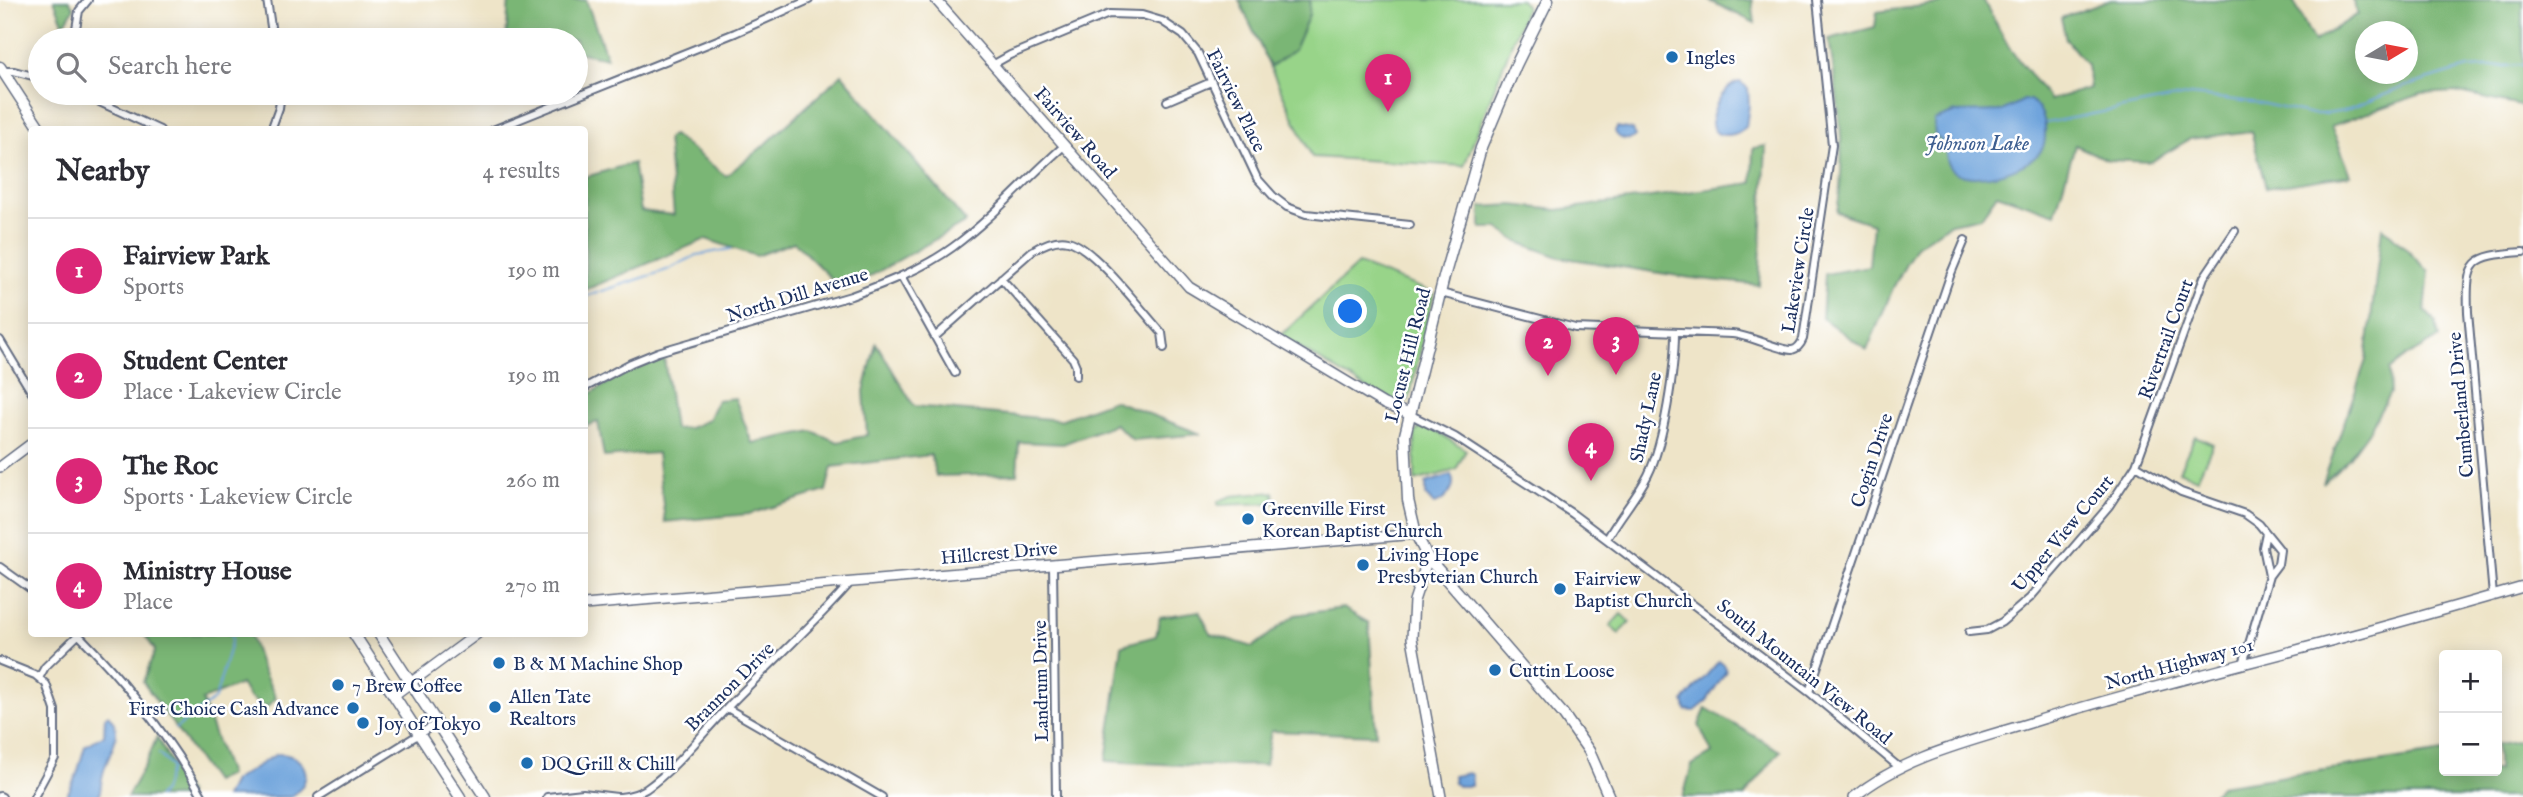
<!DOCTYPE html>
<html lang="en">
<head>
<meta charset="utf-8">
<style>
	body { margin:0; font-family:"IM FELL English",serif; background:#f7f7f7; color:#2b2b33 }
	.controls { position:absolute; right:21px; bottom:21px; display:grid; overflow:hidden; border-radius:7px; box-shadow:0 4px 18px #0003 }
	.controls button { width:63px; height:63px; display:grid; place-items:center; padding:0; border:0; border-bottom:2px solid #e1e1e2; background:#fff; color:#2b2b33; font:35px sans-serif }
	.compass { position:absolute; left:2355px; top:21px; width:63px; height:63px; border-radius:50%; background:#fff; box-shadow:0 4px 18px #0003; rotate:80deg }
	.you { position:absolute; left:1351px; top:312px; width:24px; height:24px; margin:-18px; border:5px solid #fff; border-radius:50%; background:#1a73e8; box-shadow:0 0 0 10px #1a73e833 }
	.badge { display:grid; place-items:center; width:46px; height:46px; border-radius:50%; background:#db2777; color:#fff; font-size:23px; font-weight:700 }
	.pin { position:absolute; translate:-50% -58px; filter:drop-shadow(0 2px 4px #0008) }
	.pin::after { content:''; position:absolute; top:37px; width:24px; height:21px; background:inherit; clip-path:polygon(0 0,100% 0,50% 100%) }
	.list { margin:0; padding:0; list-style:none }
	h2 { display:flex; justify-content:space-between; align-items:center; height:91px; margin:0; padding:0 28px; font-size:30px }
	h2 small { font-size:23px; font-weight:400; color:#7c7c81 }
	.list li { display:grid; grid-template-columns:46px 1fr auto; gap:21px; align-items:center; box-sizing:border-box; height:105px; padding:0 28px; border-top:2px solid #e1e1e2 }
	.list b { display:block; font-size:26px; white-space:nowrap }
	.list p { margin:0; font-size:23px; white-space:nowrap; color:#7c7c81 }
	.list em { font-size:23px; font-style:normal; color:#7c7c81 }
	.icon { flex:none; width:38px; height:38px; fill:none; stroke:currentColor; stroke-width:2; stroke-linecap:round; stroke-linejoin:round }
	.map { position:relative; flex:none; width:2523px; height:797px; overflow:hidden }
	.search { position:absolute; background:#fff; box-shadow:0 4px 18px #0003; left:28px; top:28px; width:560px; height:77px; display:flex; align-items:center; gap:18px; box-sizing:border-box; padding:0 24px; border-radius:38px; color:#7c7c81; font-size:26px }
	.panel { position:absolute; background:#fff; box-shadow:0 4px 18px #0003; left:28px; top:126px; width:560px; height:511px; border-radius:7px }
	.map>svg:first-child { display:block }
	.green { fill:#98d489; stroke:#5a8274; stroke-width:2 }
	.forest { fill:#7ab675; stroke:#4a726a; stroke-width:2; fill-rule:evenodd }
	.water { fill:#70a4dc; stroke:#466a9d; stroke-width:2 }
	.lines { fill:none; stroke-linecap:round; stroke-linejoin:round }
	.stream { stroke:#70a4dc; stroke-width:2 }
	.street-casing { stroke:#656e83; stroke-width:10 }
	.secondary-casing { stroke:#656e83; stroke-width:12 }
	.primary-casing { stroke:#656e83; stroke-width:13 }
	.street { stroke:#fff; stroke-width:6 }
	.secondary { stroke:#fff; stroke-width:9 }
	.primary { stroke:#fff; stroke-width:10 }
	.poi-dot { fill:#1f6fb2; stroke:#fff; stroke-width:2.5 }
	.labels { text-anchor:middle; stroke-width:5; stroke-linejoin:round; paint-order:stroke }
	.poi-label { font-size:19px; fill:#1b2f5e; stroke:#fff; text-anchor:start }
	.street-label { font-size:19px; fill:#1b2f5e; stroke:#fff }
	.water-label { font-size:21px; font-style:italic; fill:#3d5e90; stroke:#fff }
</style>
</head>
<body>
<div class="map">
<svg width="2523" height="797" viewBox="0 0 2523 797">
	<rect width="100%" height="100%" fill="#fff"/>
	<filter id="ink" filterUnits="userSpaceOnUse"><feTurbulence type="fractalNoise" baseFrequency=".0143" numOctaves="2"/><feDisplacementMap in="SourceGraphic" scale="14" xChannelSelector="R" yChannelSelector="G"/><feConvolveMatrix kernelMatrix="1 2 1 2 8 2 1 2 1" color-interpolation-filters="sRGB"/></filter>
	<filter id="wash" filterUnits="userSpaceOnUse"><feTurbulence type="fractalNoise" baseFrequency=".00686" numOctaves="4" result="noise"/><feDisplacementMap in="SourceGraphic" scale="28" xChannelSelector="R" yChannelSelector="G"/><feGaussianBlur stdDeviation="1.57" result="paint"/><feColorMatrix in="noise" values="0 0 0 0 0 0 0 0 0 0 0 0 0 0 0 0 0 1.4 0 .05"/><feComposite in="paint" operator="in"/></filter>
	<g filter="url(#wash)">
		<rect width="100%" height="100%" fill="#eee4c8"/>
		<path class="green" d="M 1239,0 L 1521,0 L 1526,7 L 1464,166 L 1312,157 Z
			M 1358,264 L 1434,293 L 1409,400 L 1402,404 L 1393,404 L 1280,336 Z
			M 1420,427 L 1434,430 L 1466,450 L 1456,470 L 1415,481 L 1415,433 Z
			M 2195,436 L 2213,444 L 2197,479 L 2179,471 Z
			M 1274,492 L 1275,503 L 1218,505 L 1218,501 L 1232,496 Z
			M 1621,614 L 1630,622 L 1619,634 L 1610,626 Z"/>
		<path class="forest" d="M 54,0 L 69,0 L 74,8 L 64,25 Z
			M 509,0 L 586,0 L 607,58 L 576,52 L 576,40 L 506,39 Z
			M 1239,0 L 1310,0 L 1309,15 L 1294,50 L 1270,67 Z
			M 1708,0 L 1752,0 L 1755,23 Z
			M 1966,0 L 1983,0 L 2010,49 L 2050,100 L 2090,88 L 2087,65 L 2066,39 L 2061,18 L 2111,0 L 2293,0 L 2314,42 L 2358,14 L 2352,0 L 2523,0 L 2523,110 L 2520,106 L 2455,92 L 2421,94 L 2331,126 L 2351,175 L 2266,188 L 2251,131 L 2190,139 L 2151,162 L 2108,160 L 2075,145 L 2055,214 L 1997,194 L 1981,217 L 1951,223 L 1916,246 L 1893,288 L 1867,350 L 1822,318 L 1825,274 L 1869,266 L 1873,224 L 1837,212 C 1847,151 1838,100 1829,39 L 1875,27 L 1877,12 ZM 2366,32 L 2408,32 L 2408,74 L 2366,74 Z
			M 842,74 L 966,222 L 844,291 L 794,242 L 756,256 L 706,239 L 585,290 L 585,177 L 633,163 L 641,211 L 674,215 L 667,138 L 673,135 L 726,176 L 767,143 Z
			M 1766,146 L 1759,285 L 1691,278 L 1559,257 L 1518,242 L 1498,228 L 1481,228 L 1481,207 L 1513,205 L 1557,210 L 1752,183 L 1753,148 Z
			M 2382,228 L 2391,234 L 2429,272 L 2425,311 L 2436,322 L 2439,338 L 2410,354 L 2389,370 L 2390,393 L 2369,431 L 2349,458 L 2323,483 L 2366,360 Z
			M 876,343 L 914,406 L 1060,420 L 1113,400 L 1201,434 L 1133,440 L 1115,424 L 1063,444 L 1019,442 L 1017,474 L 936,476 L 931,455 L 832,467 L 826,491 L 749,514 L 665,522 L 657,453 L 604,457 L 598,422 L 585,426 L 585,397 L 624,373 L 664,357 L 674,429 L 689,428 L 708,420 L 717,400 L 735,398 L 752,443 L 812,431 L 838,442 L 867,435 L 864,391 Z
			M 1343,608 L 1369,623 L 1376,735 L 1271,731 L 1265,765 L 1199,766 L 1106,761 L 1122,645 L 1156,636 L 1160,617 L 1199,611 L 1211,634 L 1253,647 L 1295,615 Z
			M 144,634 L 250,634 L 260,665 L 276,698 L 266,708 L 249,697 L 241,684 L 202,700 L 229,775 L 214,782 L 143,682 L 155,650 Z
			M 1706,708 L 1780,751 L 1744,797 L 1683,797 L 1692,765 L 1712,753 L 1699,725 Z
			M 157,737 L 188,794 L 187,797 L 127,797 L 145,765 Z
			M 2523,740 L 2523,797 L 2211,797 L 2220,786 L 2444,752 L 2444,771 L 2497,771 L 2497,744 Z"/>
		<path class="water" d="M 1740,82 L 1748,88 L 1749,105 L 1746,127 C 1738,133 1735,135 1725,135 C 1697,135 1720,84 1740,82 Z
			M 2024,100 L 2030,100 C 2041,108 2046,118 2045,132 C 2045,139 2045,146 2040,152 C 2026,170 1975,185 1955,172 C 1944,164 1948,153 1943,143 C 1941,140 1938,138 1935,136 L 1934,120 L 1956,112 L 2002,111 Z
			M 1617,127 L 1633,130 L 1635,136 L 1631,139 C 1624,140 1617,138 1615,131 Z
			M 1451,475 C 1458,487 1445,502 1433,504 L 1426,496 L 1426,483 Z
			M 1719,661 L 1725,666 L 1726,671 L 1706,702 L 1695,711 L 1686,710 L 1684,701 Z
			M 108,715 C 127,733 107,754 103,774 C 101,781 101,789 99,797 L 66,797 L 77,774 L 85,746 L 104,735 L 105,717 Z
			M 277,754 C 305,753 318,780 290,797 L 225,797 L 233,781 Z
			M 1468,773 L 1472,775 L 1471,786 L 1458,786 L 1454,783 L 1453,776 Z"/>
		<g class="lines">
			<path class="stream" d="M 2046,123 L 2191,95 L 2260,103 L 2308,114 L 2325,114 L 2344,111 L 2404,87 L 2453,72 L 2468,68 L 2523,65
				M 584,297 L 667,270 L 697,255 L 731,249
				M 175,729 L 215,699 L 232,639 L 231,634
				M 158,797 L 163,791 L 171,767 L 159,754"/>
		</g>
	</g>
	<g filter="url(#ink)">
		<g class="lines">
			<g class="street-casing">
				<path id="street" d="M 267,0 L 273,40
					M 74,40 L 79,11 L 88,0
					M 994,64 L 1010,55 L 1109,14 L 1142,15 L 1162,21 L 1183,35 L 1198,53 L 1257,178 L 1274,197 L 1287,207 L 1306,214 L 1410,225
					M 2,71 L 14,71 L 40,78
					M 80,93 L 160,130
					M 1167,101 L 1211,82
					M 271,130 L 279,108 L 281,93
					M 493,130 L 735,33 L 809,0
					M 901,276 L 955,373
					M 1001,278 L 1073,359 L 1076,366 L 1076,376
					M 1441,293 L 1575,328 L 1732,334 C 1749,335 1781,351 1792,350 C 1798,349 1801,344 1803,339 L 1832,145 L 1817,0
					M 936,336 L 1032,251 C 1042,245 1056,238 1068,241 C 1094,247 1142,311 1162,333 L 1164,348
					M 0,340 L 32,393
					M 584,388 L 631,363 L 658,352 L 851,296 C 886,283 923,269 953,247 C 994,217 1027,178 1065,145
					M 1409,414 L 1455,437 L 1573,514 L 1809,692 L 1900,768
					M 2136,465 L 2181,492 L 2245,514 L 2259,524 L 2280,550 L 2278,564 L 2269,576 L 2243,664
					M 2266,533 L 2263,547 L 2269,576
					M 1607,539 C 1619,517 1637,497 1648,475 C 1664,443 1675,369 1675,332
					M 1053,565 L 1056,797
					M 0,567 L 32,590
					M 2493,596 L 2468,312 C 2466,259 2471,256 2523,252
					M 1969,632 L 1987,630 L 2002,622 L 2030,598 L 2109,506 L 2136,465 L 2204,277 L 2235,231
					M 78,634 C 126,683 169,736 203,797
					M 0,661 L 35,675 L 46,684 L 55,710 L 55,758 L 34,797
					M 39,678 L 45,667 L 79,634
					M 1809,692 L 1950,276 L 1965,240
					M 727,708 L 882,797
					M 0,796 L 2,797
					M 318,797 L 437,723
					M 547,797 L 583,793 L 617,797
					M 620,797 C 630,796 638,794 646,789 C 677,767 700,736 726,709 C 767,666 812,627 851,582"/>
			</g>
			<g class="secondary-casing">
				<path id="secondary" d="M 936,0 L 1189,287 L 1384,404 L 1409,414
					M 0,467 L 32,443
					M 1428,558 L 1414,601 L 1412,638 L 1441,797
					M 584,605 L 1416,534
					M 394,695 L 477,634
					M 1854,797 C 1904,756 1972,741 2033,722 C 2123,694 2213,672 2304,648 C 2377,629 2450,608 2523,587"/>
			</g>
			<g class="primary-casing">
				<path id="primary" d="M 1548,0 L 1516,65 L 1481,148 L 1444,277 L 1405,435 L 1408,500 L 1416,534 L 1428,558 L 1563,714 L 1589,751 L 1609,797
					M 0,67 L 41,130
					M 354,634 L 460,797
					M 379,634 L 485,797"/>
			</g>
			<use href="#street" class="street"/>
			<use href="#secondary" class="secondary"/>
			<use href="#primary" class="primary"/>
		</g>
	</g>
	<g class="poi-dot">
		<circle cx="1672" cy="57" r="7"/>
		<circle cx="1248" cy="519" r="7"/>
		<circle cx="1363" cy="565" r="7"/>
		<circle cx="1560" cy="589" r="7"/>
		<circle cx="499" cy="663" r="7"/>
		<circle cx="1495" cy="670" r="7"/>
		<circle cx="338" cy="685" r="7"/>
		<circle cx="495" cy="707" r="7"/>
		<circle cx="353" cy="708" r="7"/>
		<circle cx="363" cy="723" r="7"/>
		<circle cx="527" cy="763" r="7"/>
	</g>
	<g class="labels">
		<g class="poi-label">
			<text x="1686" y="64">Ingles</text>
			<text x="1262" y="515">Greenville First<tspan x="1262" dy="22">Korean Baptist Church</tspan></text>
			<text x="1377" y="561">Living Hope<tspan x="1377" dy="22">Presbyterian Church</tspan></text>
			<text x="1574" y="585">Fairview<tspan x="1574" dy="22">Baptist Church</tspan></text>
			<text x="513" y="670">B &amp; M Machine Shop</text>
			<text x="1509" y="677">Cuttin Loose</text>
			<text x="352" y="692">7 Brew Coffee</text>
			<text x="509" y="703">Allen Tate<tspan x="509" dy="22">Realtors</tspan></text>
			<text x="339" y="715" text-anchor="end">First Choice Cash Advance</text>
			<text x="377" y="730">Joy of Tokyo</text>
			<text x="541" y="770">DQ Grill &amp; Chill</text>
		</g>
		<g class="street-label">
			<text transform="translate(1237 100) rotate(64)" y="7">Fairview Place</text>
			<text transform="translate(1076 132) rotate(49)" y="7">Fairview Road</text>
			<text transform="translate(1797 270) rotate(-81)" y="7">Lakeview Circle</text>
			<text transform="translate(797 294) rotate(-17)" y="7">North Dill Avenue</text>
			<text transform="translate(2165 339) rotate(-70)" y="7">Rivertrail Court</text>
			<text transform="translate(1407 355) rotate(-76)" y="7">Locust Hill Road</text>
			<text transform="translate(2460 405) rotate(-95)" y="7">Cumberland Drive</text>
			<text transform="translate(1645 417) rotate(-78)" y="7">Shady Lane</text>
			<text transform="translate(1871 460) rotate(-72)" y="7">Cogin Drive</text>
			<text transform="translate(2062 533) rotate(-50)" y="7">Upper View Court</text>
			<text transform="translate(999 552) rotate(-5)" y="7">Hillcrest Drive</text>
			<text transform="translate(2179 663) rotate(-15)" y="7">North Highway 101</text>
			<text transform="translate(1805 671) rotate(39)" y="7">South Mountain View Road</text>
			<text transform="translate(1040 681) rotate(-91)" y="7">Landrum Drive</text>
			<text transform="translate(729 686) rotate(-45)" y="7">Brannon Drive</text>
		</g>
		<g class="water-label">
			<text x="1977" y="150">Johnson Lake</text>
		</g>
	</g>
</svg>
<div class="controls">
<button>+</button>
<button>−</button>
</div>
<svg class="compass" viewBox="-18 -18 36 36"><path d="M0-13l5 13h-10z" fill="#e53935"/><path d="M0 13l5-13h-10z" fill="#7c7c81"/></svg>
<div class="you"></div>
<div class="pin badge" style="left:1388px;top:112px">1</div>
<div class="pin badge" style="left:1548px;top:376px">2</div>
<div class="pin badge" style="left:1616px;top:375px">3</div>
<div class="pin badge" style="left:1591px;top:481px">4</div>
<div class="search"><svg class="icon" aria-label="search" viewBox="0 0 24 24"><circle cx="10" cy="10" r="6"/><path d="M15 15l6 6"/></svg>Search here</div>
<section class="panel">
<h2>Nearby<small>4 results</small></h2>
<ul class="list">
<li><span class="badge">1</span><div><b>Fairview Park</b><p>Sports</p></div><em>190 m</em></li>
<li><span class="badge">2</span><div><b>Student Center</b><p>Place · Lakeview Circle</p></div><em>190 m</em></li>
<li><span class="badge">3</span><div><b>The Roc</b><p>Sports · Lakeview Circle</p></div><em>260 m</em></li>
<li><span class="badge">4</span><div><b>Ministry House</b><p>Place</p></div><em>270 m</em></li>
</ul>
</section>
</div>
</body>
</html>
